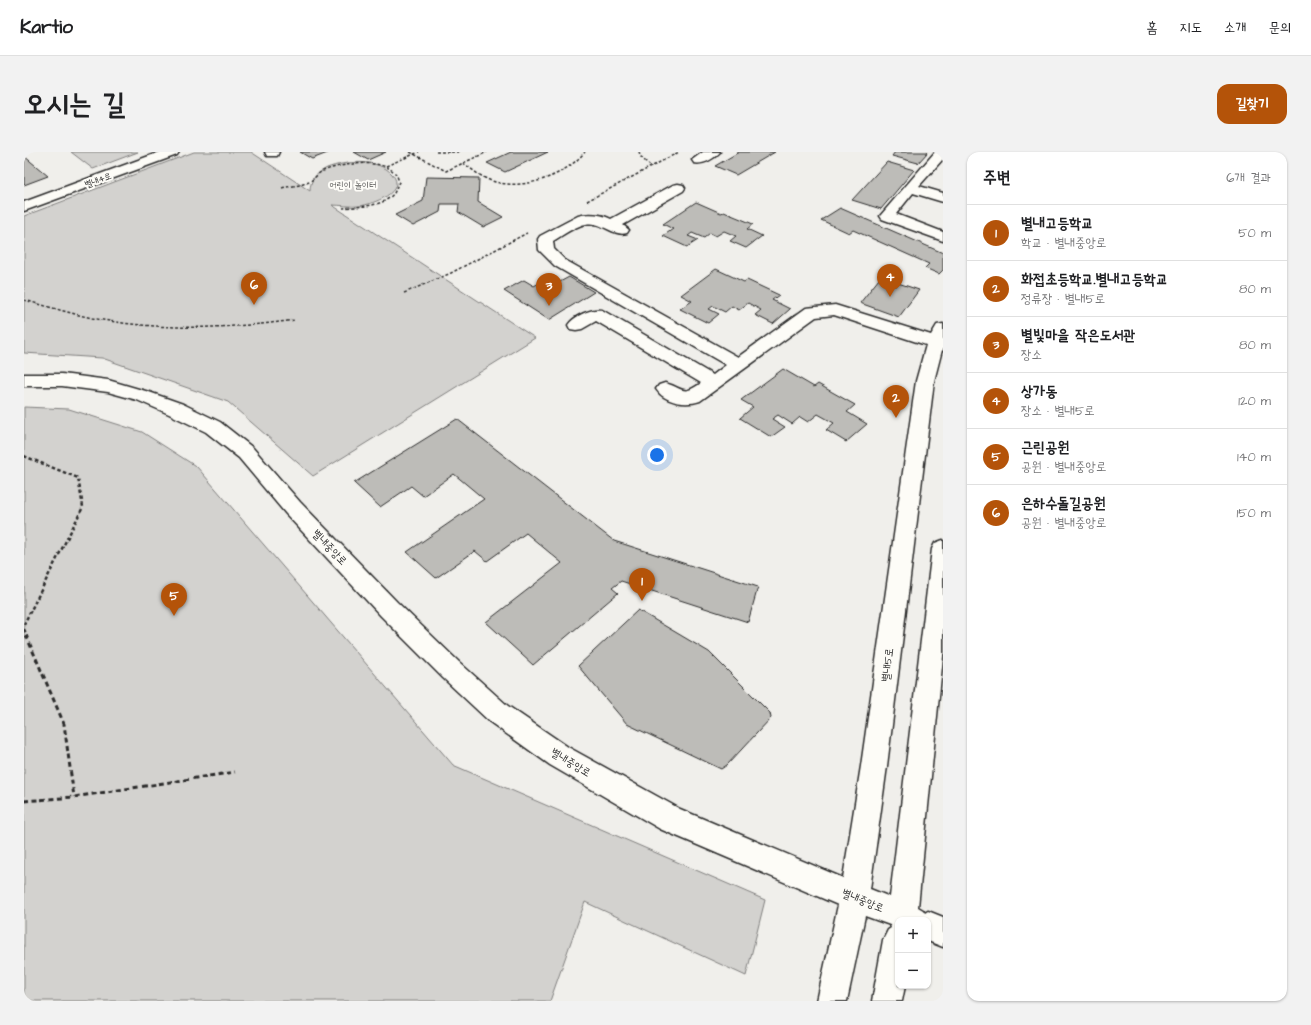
<!DOCTYPE html>
<html lang="ko">
<head>
<meta charset="utf-8">
<style>
	body { margin:0; font-family:"Architects Daughter","Poor Story",sans-serif; background:#f2f2f2; color:#202124 }
	.controls { position:absolute; right:12px; bottom:12px; display:grid; overflow:hidden; border-radius:8px; box-shadow:0 1px 3px #0004 }
	.controls button { width:36px; height:36px; display:grid; place-items:center; padding:0; border:0; border-bottom:1px solid #e0e0e0; background:#fff; color:#202124; font:20px sans-serif }
	.you { position:absolute; left:633px; top:303px; width:14px; height:14px; margin:-10px; border:3px solid #fff; border-radius:50%; background:#1a73e8; box-shadow:0 0 0 6px #1a73e833 }
	.badge { display:grid; place-items:center; width:26px; height:26px; border-radius:50%; background:#b45309; color:#fff; font-size:13px; font-weight:700 }
	.pin { position:absolute; translate:-50% -33px; filter:drop-shadow(0 1px 2px #0008) }
	.pin::after { content:''; position:absolute; top:21px; width:14px; height:12px; background:inherit; clip-path:polygon(0 0,100% 0,50% 100%) }
	.list { margin:0; padding:0; list-style:none }
	h2 { display:flex; justify-content:space-between; align-items:center; height:52px; margin:0; padding:0 16px; font-size:17px }
	h2 small { font-size:13px; font-weight:400; color:#757577 }
	.list li { display:grid; grid-template-columns:26px 1fr auto; gap:12px; align-items:center; box-sizing:border-box; height:56px; padding:0 16px; border-top:1px solid #e0e0e0 }
	.list b { display:block; font-size:15px; white-space:nowrap }
	.list p { margin:0; font-size:13px; white-space:nowrap; color:#757577 }
	.list em { font-size:13px; font-style:normal; color:#757577 }
	.map { position:relative; flex:none; width:919px; height:849px; overflow:hidden; border-radius:12px }
	header { display:flex; align-items:center; gap:24px; box-sizing:border-box; height:56px; padding:0 20px; background:#fff; border-bottom:1px solid #e0e0e0 }
	header strong { font-size:19px }
	nav { display:flex; gap:22px; margin-inline-start:auto; font-size:14px }
	.intro { display:flex; align-items:center; justify-content:space-between; box-sizing:border-box; height:96px; padding:0 24px }
	h1 { margin:0; font-size:28px }
	.button { padding:10px 18px; border-radius:12px; background:#b45309; color:#fff; font-size:14px; font-weight:700 }
	main { display:flex; gap:24px; padding:0 24px }
	aside { flex:1; background:#fff; border-radius:12px; box-shadow:0 1px 3px #0004 }
	.map>svg:first-child { display:block }
	.green { fill:#d3d2cf; stroke:#7f7e7d }
	.building { fill:#bdbcb8; stroke:#2b2b2b }
	.lines { fill:none; stroke-linecap:round; stroke-linejoin:round }
	.minor-casing { stroke:#2b2b2b; stroke-width:3 }
	.path-far2 { stroke:#2b2b2b; stroke-width:1.5; stroke-dasharray:3 2; stroke-linecap:butt }
	.path-far1 { stroke:#2b2b2b; stroke-width:2.5; stroke-dasharray:3.5 2.5; stroke-linecap:butt }
	.path { stroke:#2b2b2b; stroke-width:3; stroke-dasharray:5 3.5; stroke-linecap:butt }
	.minor { fill:#fdfcf7; fill-rule:evenodd }
	.labels { text-anchor:middle; stroke-width:4; stroke-linejoin:round; paint-order:stroke }
	.far-street-label { font-size:9px; fill:#2b2b2b; stroke:#fdfcf7 }
	.far-park-label { font-size:9px; fill:#555554; stroke:#fdfcf7 }
	.street-label { font-size:11px; fill:#2b2b2b; stroke:#fdfcf7 }
</style>
</head>
<body>
<header>
<strong>Kartio</strong>
<nav><a>홈</a><a>지도</a><a>소개</a><a>문의</a></nav>
</header>
<div class="intro"><h1>오시는 길</h1><a class="button">길찾기</a></div>
<main>
<div class="map">
<svg width="919" height="849" viewBox="0 0 919 849">
	<rect width="100%" height="100%" fill="#f0efeb"/>
	<filter id="ink" filterUnits="userSpaceOnUse"><feTurbulence type="fractalNoise" baseFrequency=".025" numOctaves="2"/><feDisplacementMap in="SourceGraphic" scale="8" xChannelSelector="R" yChannelSelector="G"/><feConvolveMatrix kernelMatrix="1 2 1 2 8 2 1 2 1" color-interpolation-filters="sRGB"/></filter>
	<g filter="url(#ink)">
		<path class="green" d="M 47,0 L 114,0 L 69,17 Z
			M 170,0 L 227,0 L 286,39 C 286,27 293,21 303,16 C 321,9 354,6 368,22 C 384,40 348,52 336,54 C 326,55 317,53 308,53 L 511,186 L 289,324 L 204,250 L 78,206 L 0,201 L 0,64 Z
			M 0,255 L 45,257 L 118,280 L 173,315 L 429,613 L 741,748 L 722,824 L 561,750 L 526,849 L 0,849 Z"/>
		<path class="building" d="M 276,0 L 306,0 L 288,7 Z
			M 330,0 L 362,0 L 344,8 Z
			M 487,0 L 524,0 L 481,20 L 463,11 Z
			M 715,0 L 751,0 L 712,23 L 691,14 Z
			M 871,0 L 904,0 L 894,11 L 868,4 Z
			M 0,4 L 24,24 L 0,33 Z
			M 863,10 L 890,18 L 857,57 L 828,48 Z
			M 402,25 L 455,26 L 454,50 L 479,65 L 459,75 L 434,60 L 435,52 L 417,52 L 416,60 L 389,74 L 371,63 L 399,49 Z
			M 672,50 L 697,61 L 700,60 L 729,72 L 723,77 L 738,84 L 722,96 L 706,89 L 712,84 L 700,79 L 692,84 L 686,81 L 680,86 L 668,81 L 664,84 L 674,88 L 663,95 L 639,84 L 649,77 L 639,72 Z
			M 816,56 L 919,101 L 919,118 L 915,122 L 901,116 L 905,112 L 829,78 L 825,81 L 797,68 Z
			M 692,117 L 720,130 L 723,128 L 755,143 L 748,148 L 766,157 L 749,172 L 731,163 L 737,158 L 724,151 L 715,158 L 708,154 L 701,160 L 689,154 L 685,157 L 695,162 L 684,171 L 656,157 L 668,149 L 657,143 Z
			M 545,125 L 570,140 L 525,168 L 480,139 L 500,128 L 510,134 L 524,126 L 534,131 Z
			M 855,127 L 872,134 L 874,131 L 895,138 L 875,165 L 836,151 Z
			M 759,217 L 790,235 L 794,232 L 831,253 L 823,260 L 843,272 L 822,290 L 802,278 L 810,271 L 794,262 L 784,270 L 776,265 L 768,272 L 754,263 L 748,267 L 761,275 L 747,285 L 716,266 L 729,255 L 717,248 Z
			M 433,267 L 590,389 L 734,435 L 724,470 L 597,429 L 588,436 L 594,441 L 509,513 L 462,470 L 538,411 L 502,381 L 463,409 L 451,399 L 412,426 L 383,400 L 460,347 L 430,322 L 399,344 L 387,334 L 356,355 L 330,331 Z
			M 614,458 L 685,500 L 746,561 L 747,566 L 703,613 L 697,617 L 603,572 L 554,514 Z"/>
		<g class="lines">
			<g class="minor-casing">
				<path id="minor" d="M 136,0 L 155,0 L 153,3 L 0,59 L 0,50 Z
					M 241,0 L 255,0 L 253,4 L 243,4 Z
					M 679,0 L 696,0 C 690,7 679,13 670,11 L 668,8 Z
					M 911,0 L 919,0 L 919,7 L 895,34 L 919,41 L 919,50 L 889,41 L 872,62 L 919,80 L 919,89 L 858,67 L 856,64 Z
					M 654,32 L 659,33 L 661,36 L 659,39 L 599,73 L 605,78 L 603,81 C 588,85 578,69 562,72 C 553,73 537,84 529,89 L 530,97 L 541,108 L 714,205 L 782,156 L 811,153 L 907,183 L 913,173 L 919,172 L 919,199 L 918,198 L 910,229 L 863,614 L 846,737 L 866,745 L 908,397 L 911,391 L 919,388 L 919,504 L 894,755 L 899,758 L 901,761 L 904,759 L 919,765 L 919,795 L 904,789 L 904,768 L 874,768 L 874,834 L 881,834 L 878,849 L 848,849 L 859,788 L 864,778 L 867,776 L 866,773 L 841,764 L 823,849 L 793,849 L 814,753 L 636,677 L 526,613 L 466,570 L 419,526 L 357,464 L 262,362 L 215,306 L 182,280 L 145,262 L 113,248 L 84,240 L 38,234 L 0,234 L 0,222 L 38,222 L 84,228 L 125,240 L 159,252 L 196,270 L 229,296 L 276,350 L 373,450 L 435,510 L 484,554 L 544,595 L 656,657 L 819,726 L 837,614 L 892,229 L 902,193 L 810,163 L 792,165 L 676,249 C 662,254 641,251 632,237 L 635,233 L 641,231 C 660,236 658,245 677,231 L 572,169 L 558,177 L 552,178 L 546,177 L 544,173 C 550,164 567,156 578,158 L 689,223 L 702,213 L 531,114 L 515,98 L 514,87 L 516,84 L 554,64 C 564,61 578,62 587,67 L 649,33 Z"/>
			</g>
			<path class="path-far2" d="M 386,0 L 422,19 L 463,0
				M 412,0 L 435,0
				M 615,0 L 616,4 L 627,15
				M 439,11 C 449,18 459,27 471,30 C 503,38 540,24 561,0
				M 362,14 L 395,0
				M 258,36 C 266,34 275,34 282,31 C 288,30 292,23 297,20 C 314,12 357,5 371,21 C 373,23 374,27 375,30 C 373,33 372,38 370,41 C 359,56 334,54 319,56
				M 563,49 L 655,0
				M 380,141 L 427,121 L 503,81
				M 0,148 C 22,154 45,161 68,166 C 134,179 205,177 271,168"/>
			<path class="path-far1" d="M 0,304 L 54,326 L 59,355 L 0,472
				M 0,477 L 3,484"/>
			<path class="path" d="M 2,483 L 40,572 L 50,645
				M 0,649 L 50,645 L 211,620"/>
			<use href="#minor" class="minor"/>
		</g>
	</g>
	<g class="labels">
		<g class="far-street-label">
			<text transform="translate(74 28) rotate(-21)" y="3">별내4로</text>
		</g>
		<g class="far-park-label">
			<text x="329" y="36">어린이 놀이터</text>
		</g>
		<g class="street-label">
			<text transform="translate(306 395) rotate(46)" y="4">별내중앙로</text>
			<text transform="translate(863 513) rotate(-83)" y="4">별내5로</text>
			<text transform="translate(547 610) rotate(31)" y="4">별내중앙로</text>
			<text transform="translate(839 748) rotate(22)" y="4">별내중앙로</text>
		</g>
	</g>
</svg>
<div class="controls">
<button>+</button>
<button>−</button>
</div>
<div class="you"></div>
<div class="pin badge" style="left:618px;top:449px">1</div>
<div class="pin badge" style="left:872px;top:266px">2</div>
<div class="pin badge" style="left:525px;top:154px">3</div>
<div class="pin badge" style="left:866px;top:145px">4</div>
<div class="pin badge" style="left:150px;top:464px">5</div>
<div class="pin badge" style="left:230px;top:153px">6</div>
</div>
<aside>
<h2>주변<small>6개 결과</small></h2>
<ul class="list">
<li><span class="badge">1</span><div><b>별내고등학교</b><p>학교 · 별내중앙로</p></div><em>50 m</em></li>
<li><span class="badge">2</span><div><b>화접초등학교.별내고등학교</b><p>정류장 · 별내5로</p></div><em>80 m</em></li>
<li><span class="badge">3</span><div><b>별빛마을 작은도서관</b><p>장소</p></div><em>80 m</em></li>
<li><span class="badge">4</span><div><b>상가동</b><p>장소 · 별내5로</p></div><em>120 m</em></li>
<li><span class="badge">5</span><div><b>근린공원</b><p>공원 · 별내중앙로</p></div><em>140 m</em></li>
<li><span class="badge">6</span><div><b>은하수돌길공원</b><p>공원 · 별내중앙로</p></div><em>150 m</em></li>
</ul>
</aside>
</main>
</body>
</html>
